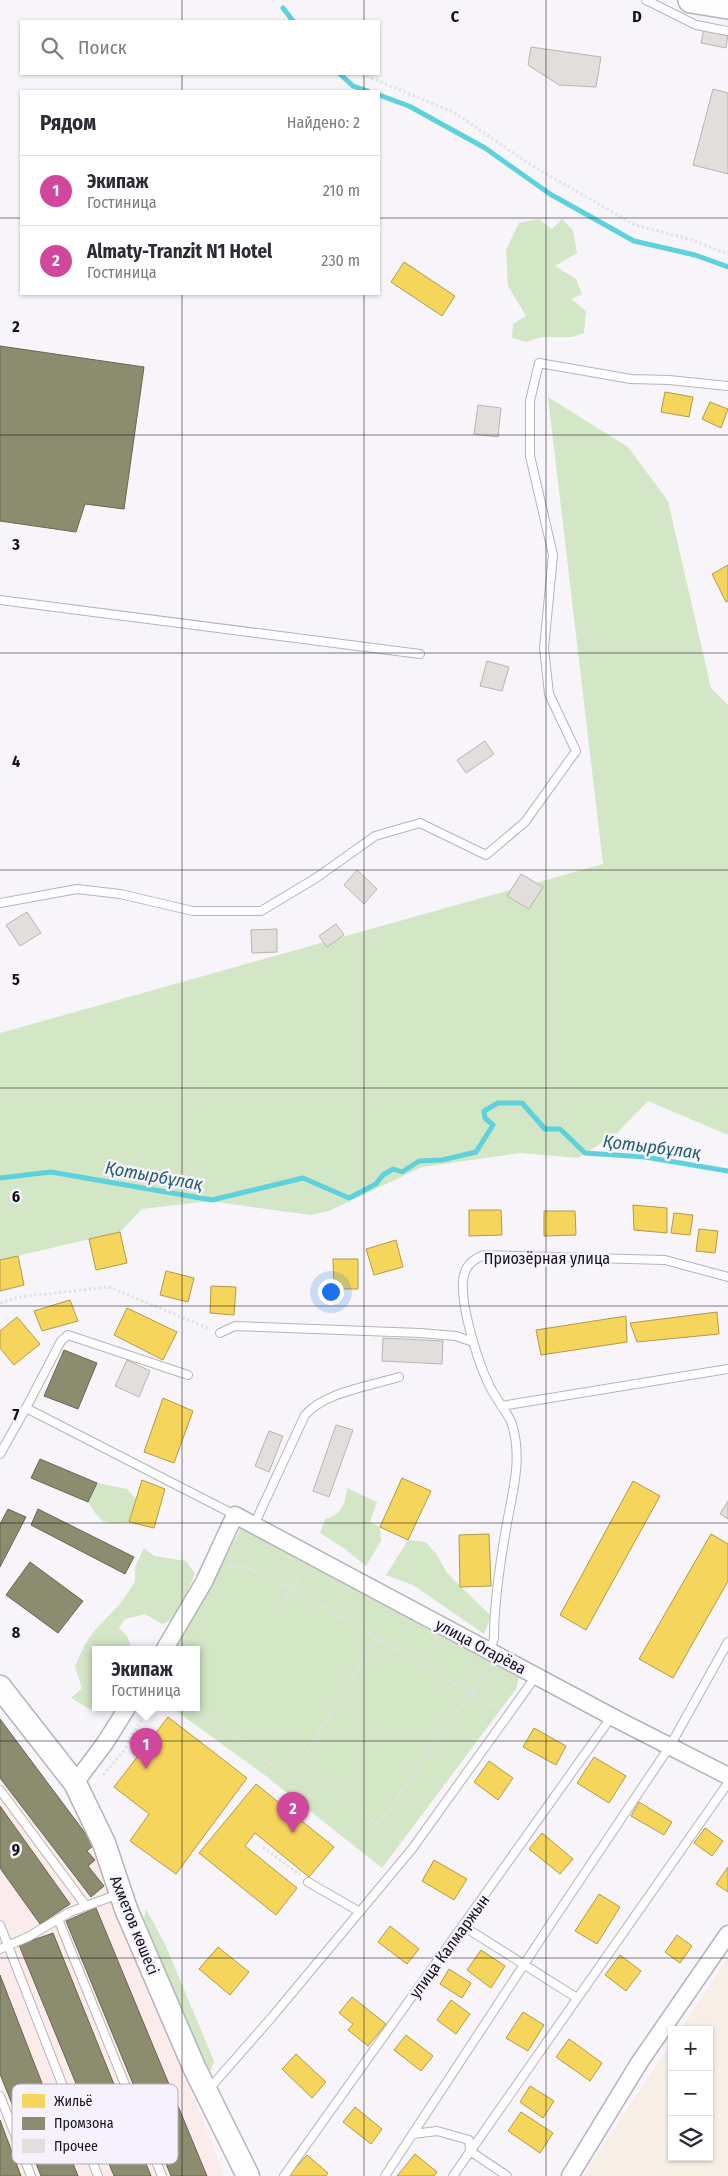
<!DOCTYPE html>
<html lang="ru">
<head>
<meta charset="utf-8">
<style>
	body { margin:0; font-family:"Fira Sans Condensed",sans-serif; background:#f2f2f3; color:#2b2b33 }
	.controls { position:absolute; right:15px; bottom:15px; display:grid; overflow:hidden; border-radius:0px; box-shadow:0 1px 4px #0004 }
	.controls button { width:45px; height:45px; display:grid; place-items:center; padding:0; border:0; border-bottom:1px solid #e1e1e2; background:#fff; color:#2b2b33; font:25px sans-serif }
	.you { position:absolute; left:330px; top:1291px; width:18px; height:18px; margin:-12px; border:4px solid #fff; border-radius:50%; background:#1a73e8; box-shadow:0 0 0 8px #1a73e833 }
	.badge { display:grid; place-items:center; width:32px; height:32px; border-radius:50%; background:#ea580c; color:#fff; font-size:16px; font-weight:700 }
	.pin { position:absolute; translate:-50% -41px; filter:drop-shadow(0 1px 2px #0008) }
	.pin::after { content:''; position:absolute; top:26px; width:18px; height:15px; background:inherit; clip-path:polygon(0 0,100% 0,50% 100%) }
	.popup { position:absolute; left:92px; top:1646px; width:108px; height:65px; box-sizing:border-box; display:grid; place-content:center; border-radius:0px; background:#fff; filter:drop-shadow(0 1px 4px #0005); font-size:16px; white-space:nowrap; color:#7c7c81 }
	.popup b { font-size:19px; color:#2b2b33 }
	.popup::after { content:''; position:absolute; left:50%; top:100%; margin-left:-10px; border:10px solid transparent; border-top-color:#fff }
	.list { margin:0; padding:0; list-style:none }
	h2 { display:flex; justify-content:space-between; align-items:center; height:65px; margin:0; padding:0 20px; font-size:21px }
	h2 small { font-size:16px; font-weight:400; color:#7c7c81 }
	.list li { display:grid; grid-template-columns:32px 1fr auto; gap:15px; align-items:center; box-sizing:border-box; height:70px; padding:0 20px; border-top:1px solid #e1e1e2 }
	.list b { display:block; font-size:19px; white-space:nowrap }
	.list p { margin:0; font-size:16px; white-space:nowrap; color:#7c7c81 }
	.list em { font-size:16px; font-style:normal; color:#7c7c81 }
	.icon { flex:none; width:28px; height:28px; fill:none; stroke:currentColor; stroke-width:2; stroke-linecap:round; stroke-linejoin:round }
	.map { position:relative; flex:none; width:728px; height:2176px; overflow:hidden }
	.search { position:absolute; background:#fff; box-shadow:0 1px 4px #0004; left:20px; top:20px; width:360px; height:55px; display:flex; align-items:center; gap:12px; box-sizing:border-box; padding:0 18px; border-radius:0px; color:#7c7c81; font-size:19px }
	.panel { position:absolute; background:#fff; box-shadow:0 1px 4px #0004; left:20px; top:90px; width:360px; height:205px; border-radius:0px }
	.map>svg:first-child { display:block }
	.industrial { fill:#fbeceb }
	.education { fill:#f7eee6 }
	.green { fill:#d3e6c6 }
	.homes { fill:#f6d55c; stroke:#b29a48 }
	.industry { fill:#8c8c6e; stroke:#686755 }
	.lines { fill:none; stroke-linecap:round; stroke-linejoin:round }
	.stream { stroke:#5dd1dc; stroke-width:5 }
	.building { fill:#e2dedc; stroke:#b7b4b2 }
	.service-casing { stroke:#b6b3ba; stroke-width:10 }
	.minor-casing { stroke:#b6b3ba; stroke-width:19 }
	.secondary-casing { stroke:#b6b3ba; stroke-width:25 }
	.primary-casing { stroke:#b6b3ba; stroke-width:28 }
	.path { stroke:#e2e1e3; stroke-width:3; stroke-dasharray:2.5 2.5; stroke-linecap:butt }
	.service { stroke:#fefefe; stroke-width:8 }
	.minor { stroke:#fefefe; stroke-width:16 }
	.secondary { stroke:#fefefe; stroke-width:22 }
	.primary { stroke:#fefefe; stroke-width:25 }
	.grid { fill:none; stroke:#15121b; stroke-width:1; stroke-opacity:0.55 }
	.labels { text-anchor:middle; stroke-width:5; stroke-linejoin:round; paint-order:stroke }
	.street-label { font-size:16px; fill:#15121b; stroke:#f6f2fd }
	.water-label { font-size:18px; font-style:italic; fill:#266167; stroke:#f6f2fd }
	.key { fill:#f6f2fd; stroke:#b2afb9; stroke-width:1 }
	.key-label { font-size:14px; fill:#15121b }
	.grid-label { font-size:16px; text-anchor:middle; font-weight:bold; fill:#15121b; stroke:#f6f2fd; stroke-width:5; stroke-linejoin:round; paint-order:stroke }
</style>
</head>
<body>
<div class="map">
<svg width="728" height="2176" viewBox="0 0 728 2176">
	<rect width="100%" height="100%" fill="#f7f5fa"/>
	<path class="industrial" d="M 0,1719 L 94,1845 L 225,2176 L 1,2176 Z"/>
	<path class="education" d="M 728,1958 L 728,2176 L 583,2176 L 672,2042 L 672,2157 L 709,2157 L 709,2030 L 680,2030 Z"/>
	<path class="green" d="M 539,219 L 552,229 L 562,219 L 573,230 L 577,253 L 555,266 L 576,279 L 582,294 L 571,299 L 586,311 L 584,333 L 572,337 L 542,337 L 526,342 L 512,338 L 513,324 L 526,316 L 508,286 L 506,250 L 519,223 Z
		M 548,397 L 628,447 L 668,501 L 711,688 L 728,705 L 728,1135 L 648,1101 L 617,1133 L 578,1158 L 521,1153 L 422,1167 L 329,1211 L 310,1215 L 210,1201 L 142,1209 L 120,1232 L 0,1260 L 0,1033 L 603,864 Z
		M 97,1483 L 127,1489 L 136,1499 L 129,1522 C 105,1526 101,1523 88,1502 Z
		M 347,1488 L 377,1502 L 370,1522 L 380,1527 L 381,1541 L 366,1566 L 342,1547 L 320,1533 L 325,1519 C 342,1515 345,1504 347,1488 Z
		M 242,1526 L 519,1677 L 516,1689 L 382,1868 L 262,1773 L 172,1708 L 196,1708 L 196,1650 L 173,1650 L 201,1604 Z
		M 408,1540 L 426,1542 L 437,1555 L 447,1573 L 491,1616 L 484,1634 L 413,1585 L 386,1575 Z
		M 144,1548 L 154,1556 L 186,1561 L 195,1574 L 176,1618 L 162,1624 L 145,1614 L 125,1619 L 119,1628 L 127,1636 L 132,1650 L 96,1650 L 96,1708 L 98,1708 L 91,1710 L 71,1698 L 82,1688 L 75,1666 L 85,1644 L 95,1630 L 120,1604 L 135,1582 L 135,1567 Z
		M 146,1909 L 165,1944 L 214,2061 L 207,2082 L 144,1918 Z"/>
	<path class="homes" d="M 404,262 L 455,296 L 442,316 L 391,282 Z
		M 665,392 L 693,397 L 689,417 L 661,412 Z
		M 710,402 L 728,409 L 721,428 L 702,419 Z
		M 728,565 L 728,601 L 726,602 L 712,574 Z
		M 633,1205 L 667,1208 L 667,1233 L 634,1230 Z
		M 469,1210 L 501,1210 L 502,1235 L 469,1236 Z
		M 544,1211 L 575,1211 L 576,1235 L 544,1236 Z
		M 674,1213 L 693,1215 L 690,1235 L 671,1233 Z
		M 699,1229 L 718,1231 L 715,1253 L 696,1251 Z
		M 120,1232 L 127,1263 L 96,1270 L 89,1239 Z
		M 396,1240 L 403,1267 L 374,1275 L 366,1249 Z
		M 18,1256 L 24,1285 L 0,1291 L 0,1260 Z
		M 333,1259 L 358,1259 L 358,1289 L 334,1289 Z
		M 166,1271 L 194,1278 L 188,1302 L 160,1295 Z
		M 211,1286 L 236,1287 L 234,1315 L 210,1313 Z
		M 70,1300 L 78,1321 L 42,1331 L 34,1311 Z
		M 127,1308 L 177,1332 L 163,1360 L 114,1335 Z
		M 717,1312 L 719,1334 L 637,1342 L 630,1323 Z
		M 626,1316 L 627,1342 L 541,1355 L 536,1330 Z
		M 17,1317 L 40,1344 L 14,1365 L 0,1348 L 0,1331 Z
		M 163,1398 L 193,1411 L 174,1463 L 144,1452 Z
		M 402,1478 L 431,1491 L 408,1540 L 380,1527 Z
		M 142,1480 L 165,1489 L 154,1528 L 129,1522 Z
		M 633,1481 L 660,1496 L 586,1630 L 560,1615 Z
		M 489,1534 L 491,1586 L 460,1587 L 459,1535 Z
		M 711,1534 L 728,1544 L 728,1581 L 673,1678 L 639,1659 Z
		M 168,1717 L 247,1778 L 176,1874 L 130,1841 L 149,1814 L 114,1787 Z
		M 534,1728 L 566,1746 L 556,1765 L 523,1747 Z
		M 594,1757 L 626,1776 L 609,1803 L 577,1783 Z
		M 489,1761 L 513,1778 L 498,1800 L 474,1782 Z
		M 256,1784 L 334,1847 L 309,1877 L 255,1833 L 245,1846 L 297,1888 L 276,1915 L 199,1853 Z
		M 639,1802 L 672,1822 L 664,1835 L 631,1816 Z
		M 705,1828 L 723,1841 L 712,1856 L 694,1843 Z
		M 542,1833 L 573,1859 L 560,1874 L 529,1849 Z
		M 434,1860 L 467,1879 L 454,1900 L 422,1881 Z
		M 728,1867 L 728,1892 L 716,1884 Z
		M 599,1894 L 620,1907 L 597,1944 L 575,1931 Z
		M 390,1926 L 419,1949 L 407,1964 L 378,1942 Z
		M 677,1935 L 692,1946 L 680,1963 L 665,1952 Z
		M 218,1947 L 249,1972 L 230,1995 L 199,1969 Z
		M 481,1950 L 505,1966 L 491,1988 L 467,1970 Z
		M 620,1955 L 641,1971 L 626,1991 L 605,1975 Z
		M 449,1969 L 471,1983 L 462,1998 L 440,1984 Z
		M 352,1997 L 386,2024 L 368,2046 L 348,2030 L 353,2024 L 339,2013 Z
		M 451,2000 L 470,2014 L 456,2034 L 437,2020 Z
		M 523,2012 L 544,2025 L 528,2051 L 506,2038 Z
		M 406,2035 L 433,2056 L 421,2071 L 394,2050 Z
		M 569,2039 L 602,2063 L 590,2081 L 556,2057 Z
		M 296,2054 L 326,2082 L 312,2098 L 282,2069 Z
		M 530,2086 L 554,2101 L 543,2118 L 520,2102 Z
		M 355,2107 L 382,2129 L 371,2144 L 343,2122 Z
		M 521,2112 L 553,2133 L 540,2153 L 508,2131 Z
		M 415,2154 L 437,2172 L 434,2176 L 397,2176 Z
		M 307,2155 L 328,2173 L 326,2176 L 292,2176 L 290,2174 Z"/>
	<path class="industry" d="M 0,346 L 144,367 L 124,509 L 85,504 L 76,532 L 0,521 Z
		M 64,1350 L 97,1363 L 78,1409 L 44,1396 Z
		M 40,1459 L 97,1483 L 88,1502 L 31,1478 Z
		M 8,1509 L 26,1517 L 0,1567 L 0,1524 Z
		M 38,1509 L 134,1557 L 125,1574 L 31,1525 Z
		M 30,1562 L 83,1601 L 58,1633 L 6,1595 Z
		M 0,1719 L 94,1845 L 87,1851 L 95,1860 L 88,1866 L 104,1886 L 91,1897 L 0,1778 Z
		M 0,1806 L 70,1904 L 40,1924 L 0,1868 Z
		M 96,1908 L 207,2176 L 171,2176 L 66,1921 Z
		M 53,1933 L 151,2176 L 114,2176 L 19,1945 Z
		M 0,1975 L 78,2176 L 41,2176 L 0,2074 Z
		M 0,2120 L 21,2176 L 1,2176 L 0,2174 Z"/>
	<g class="lines">
		<path class="stream" d="M 283,8 L 293,21
			M 340,74 L 353,86 L 368,91
			M 379,95 L 409,106 L 485,148 L 550,194 L 634,241 L 695,255 L 728,267
			M 0,1178 L 51,1172 L 212,1200 L 303,1178 L 349,1198 L 376,1184 L 383,1175 L 393,1169 L 402,1172 L 419,1161 L 442,1160 L 476,1152 L 493,1125 L 485,1118 L 484,1111 L 498,1103 L 522,1103 L 545,1129 L 560,1129 L 585,1153 L 645,1157 L 728,1171"/>
	</g>
	<path class="building" d="M 704,29 L 728,34 L 726,48 L 701,43 Z
		M 531,47 L 601,57 L 596,87 L 559,85 L 528,65 Z
		M 713,89 L 728,93 L 728,174 L 693,165 Z
		M 478,405 L 501,408 L 498,437 L 474,434 Z
		M 487,661 L 509,667 L 502,691 L 480,686 Z
		M 485,741 L 494,754 L 466,773 L 457,760 Z
		M 357,870 L 377,889 L 364,904 L 344,885 Z
		M 521,874 L 543,887 L 529,909 L 507,896 Z
		M 27,912 L 41,933 L 20,946 L 6,925 Z
		M 336,924 L 344,935 L 327,947 L 319,936 Z
		M 277,929 L 277,952 L 252,953 L 251,930 Z
		M 383,1338 L 443,1341 L 442,1364 L 382,1361 Z
		M 127,1360 L 150,1371 L 139,1397 L 115,1386 Z
		M 336,1425 L 353,1430 L 329,1497 L 313,1491 Z
		M 269,1431 L 283,1436 L 269,1472 L 255,1466 Z
		M 728,1501 L 728,1519 L 720,1514 Z"/>
	<g class="lines">
		<g class="service-casing">
			<path id="service" d="M 646,0 L 696,25 L 728,31
				M 0,600 L 420,654
				M 0,903 L 77,889 L 120,894 L 193,911 L 261,911 L 316,878 L 375,836 L 420,823 L 486,855 L 525,822 L 576,751 L 549,694 L 544,648 L 553,555 L 530,456 L 530,401 L 539,363 L 631,379 L 669,380 L 728,386
				M 220,1333 L 235,1326 L 420,1333 L 456,1336 L 473,1342
				M 188,1375 L 68,1335 L 61,1341 L 26,1408 L 235,1515
				M 501,1406 L 728,1369
				M 0,1454 L 26,1408
				M 254,1525 L 305,1415 C 325,1392 370,1386 399,1377
				M 490,1651 L 494,1638 C 494,1603 500,1563 506,1529 C 512,1493 523,1460 512,1424 C 507,1411 495,1398 489,1385 C 478,1362 456,1295 465,1272 C 468,1263 476,1258 484,1255 L 665,1260 L 728,1277
				M 0,1790 L 86,1906
				M 308,1882 L 360,1912
				M 58,1919 L 162,2176
				M 0,1925 L 98,2176
				M 463,1926 L 577,1998
				M 0,1949 L 28,1937 L 70,1912 L 119,1894
				M 209,2089 L 272,2017 L 412,1849 L 536,1676
				M 0,2096 L 31,2176
				M 413,2134 L 437,2131 L 469,2140 L 470,2151 L 507,2176
				M 284,2176 L 612,1716
				M 385,2176 L 552,1922 L 670,1746 L 728,1642
				M 453,2176 L 728,1783"/>
		</g>
		<g class="minor-casing">
			<path id="minor" d="M 164,1650 L 204,1582 L 235,1515 L 622,1722 L 728,1776
				M 75,1783 L 105,1743 L 127,1708
				M 570,2176 L 639,2063 L 728,1934"/>
		</g>
		<g class="secondary-casing">
			<path id="secondary" d="M 0,1687 L 75,1783 L 104,1843 L 126,1909 L 194,2067 L 248,2176"/>
		</g>
		<g class="primary-casing">
			<path id="primary" d="M 691,0 L 728,6"/>
		</g>
		<path class="path" d="M 362,74 L 455,113 L 531,165 L 635,225 L 686,238 L 728,254
			M 0,1303 L 19,1297 L 109,1287 L 210,1329
			M 237,1552 L 245,1538
			M 229,1566 L 245,1567 L 292,1589 L 499,1709
			M 282,1604 L 304,1569
			M 191,1708 L 282,1772 L 300,1764 L 377,1638
			M 300,1764 L 403,1843
			M 103,1775 L 123,1752 L 148,1708
			M 379,1824 L 489,1666
			M 263,1847 L 300,1875"/>
		<use href="#service" class="service"/>
		<use href="#minor" class="minor"/>
		<use href="#secondary" class="secondary"/>
		<use href="#primary" class="primary"/>
	</g>
	<path class="grid" d="M 182,0 L 182,21M 364,0 L 364,21M 546,0 L 546,2176M 182,74 L 182,91M 364,74 L 364,91M 0,218 L 21,218M 379,218 L 728,218M 182,294 L 182,2176M 364,294 L 364,2176M 0,435 L 728,435M 0,653 L 728,653M 0,870 L 728,870M 0,1088 L 728,1088M 0,1306 L 728,1306M 0,1523 L 728,1523M 0,1741 L 728,1741M 0,1958 L 728,1958"/>
	<g class="labels">
		<g class="street-label">
			<text x="547" y="1264">Приозёрная улица</text>
			<text transform="translate(481 1646) rotate(28)" y="6">улица Огарёва</text>
			<text transform="translate(135 1925) rotate(68)" y="6">Ахметов көшесі</text>
			<text transform="translate(449 1946) rotate(-54)" y="6">улица Калмаржын</text>
		</g>
		<g class="water-label">
			<text transform="translate(652 1147) rotate(7)" y="6">Қотырбұлақ</text>
			<text transform="translate(154 1176) rotate(10)" y="6">Қотырбұлақ</text>
		</g>
	</g>
	<rect x="12" y="2084" width="166" height="80" rx="8" class="key"/>
	<rect x="22" y="2094" width="23" height="14" fill="#f6d55c"/>
	<rect x="22" y="2117" width="23" height="13" fill="#8c8c6e"/>
	<rect x="22" y="2139" width="23" height="14" fill="#e2dedc"/>
	<g class="key-label">
		<text x="54" y="2106">Жильё</text>
		<text x="54" y="2128">Промзона</text>
		<text x="54" y="2151">Прочее</text>
	</g>
	<g class="grid-label">
		<text x="455" y="22">C</text>
		<text x="637" y="22">D</text>
		<text x="16" y="332">2</text>
		<text x="16" y="550">3</text>
		<text x="16" y="767">4</text>
		<text x="16" y="985">5</text>
		<text x="16" y="1202">6</text>
		<text x="16" y="1420">7</text>
		<text x="16" y="1638">8</text>
		<text x="16" y="1855">9</text>
	</g>
</svg>
<div class="controls">
<button>+</button>
<button>−</button>
<button><svg class="icon" aria-label="layers" viewBox="0 0 24 24"><path d="M12 4l9 5-9 5-9-5zM3 14l9 5 9-5"/></svg></button>
</div>
<div class="you"></div>
<div class="pin badge" style="left:146px;top:1769px;background:#d1479c">1</div>
<div class="popup"><b>Экипаж</b>Гостиница</div>
<div class="pin badge" style="left:293px;top:1833px;background:#d1479c">2</div>
<div class="search"><svg class="icon" aria-label="search" viewBox="0 0 24 24"><circle cx="10" cy="10" r="6"/><path d="M15 15l6 6"/></svg>Поиск</div>
<section class="panel">
<h2>Рядом<small>Найдено: 2</small></h2>
<ul class="list">
<li><span class="badge" style="background:#d1479c">1</span><div><b>Экипаж</b><p>Гостиница</p></div><em>210 m</em></li>
<li><span class="badge" style="background:#d1479c">2</span><div><b>Almaty-Tranzit N1 Hotel</b><p>Гостиница</p></div><em>230 m</em></li>
</ul>
</section>
</div>
</body>
</html>
